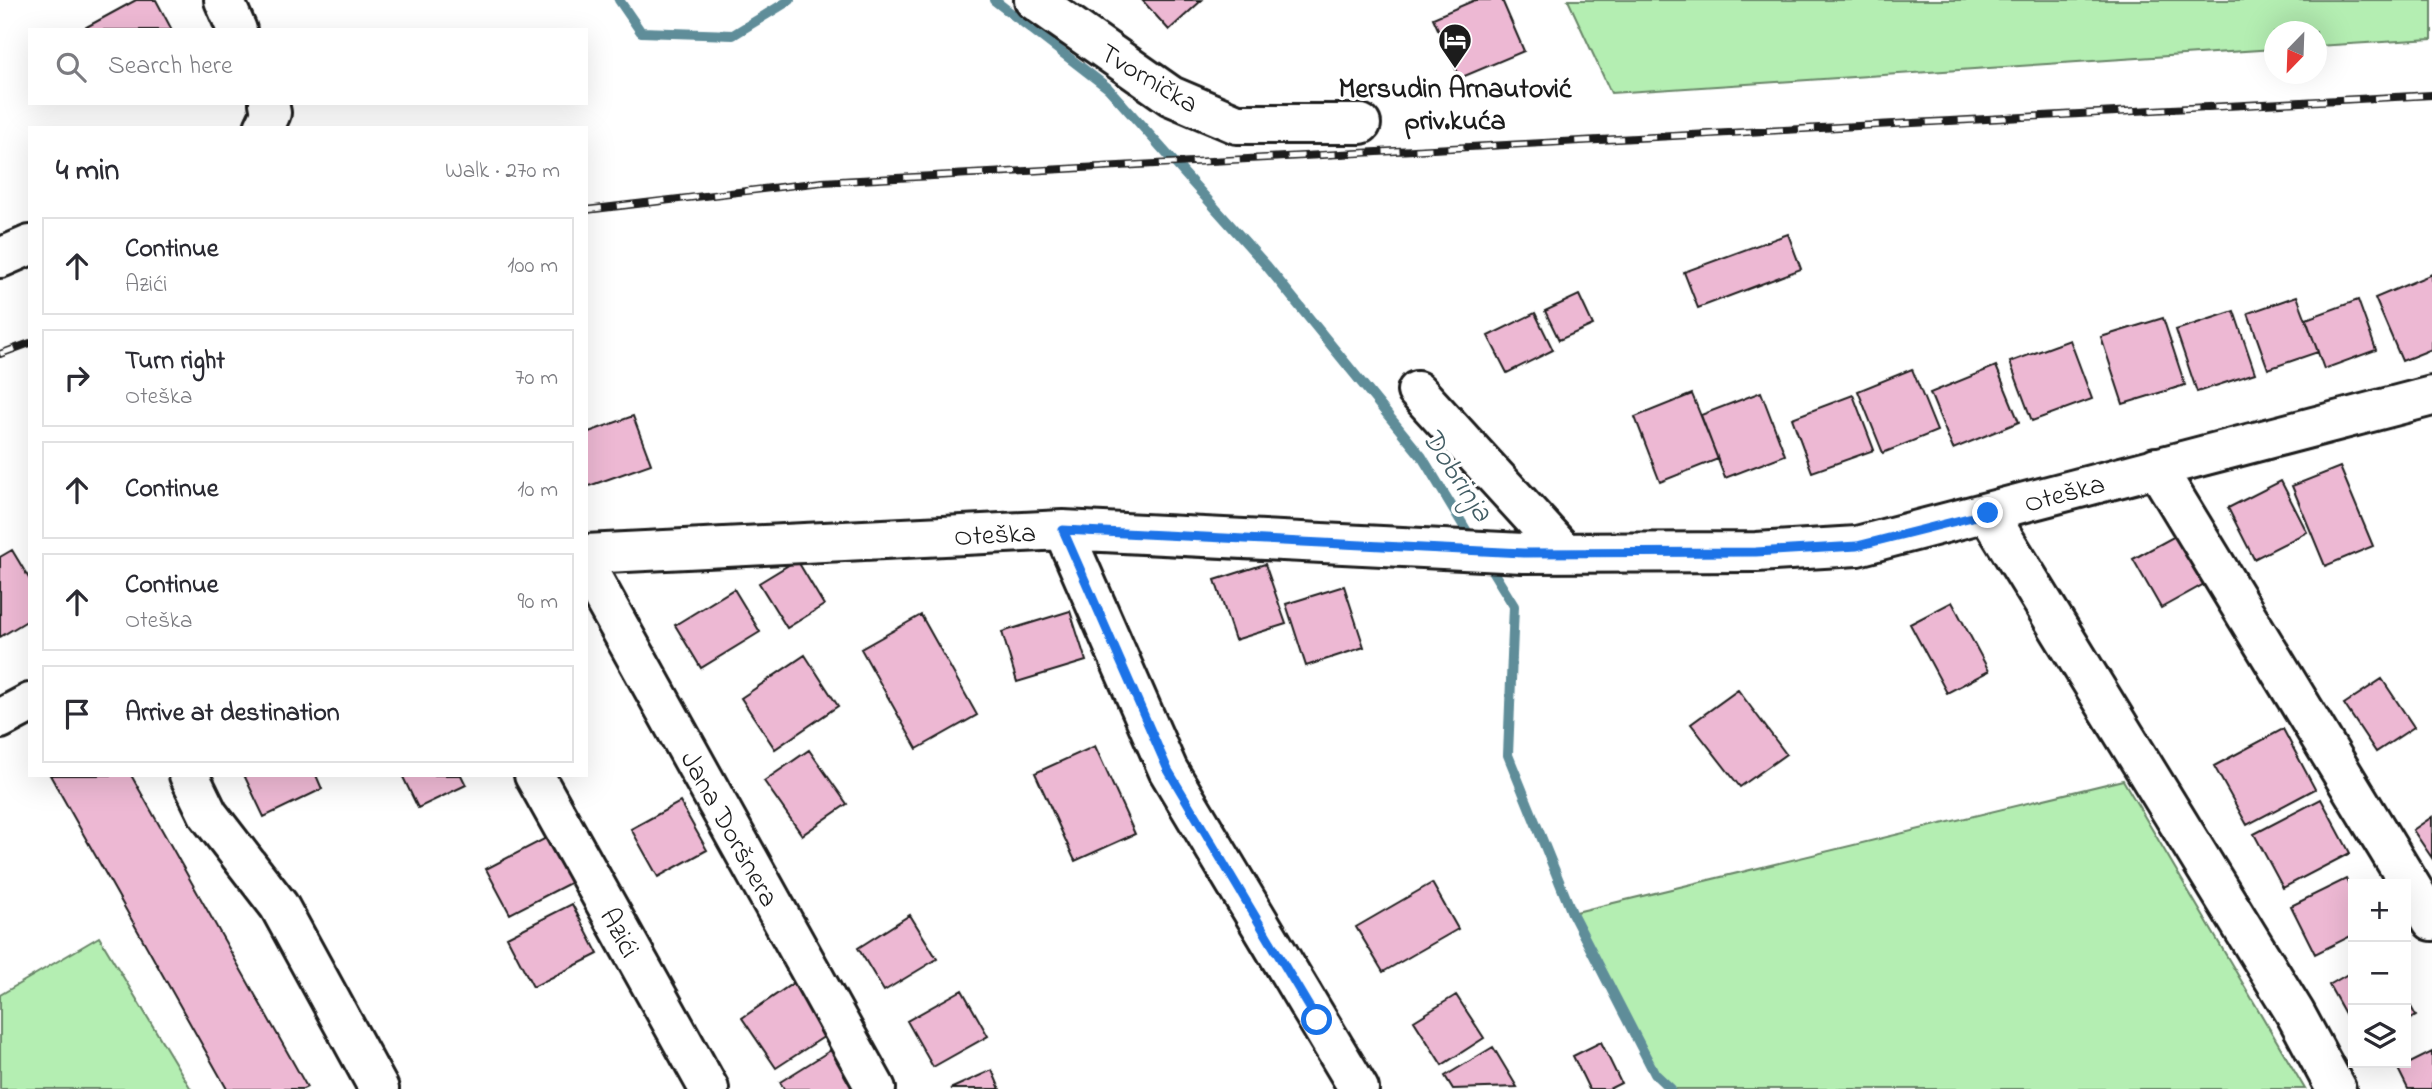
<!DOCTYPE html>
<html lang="en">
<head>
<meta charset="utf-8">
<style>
	body { margin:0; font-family:"Indie Flower",sans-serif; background:#f2f2f3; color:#2b2b33 }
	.controls { position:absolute; right:21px; bottom:21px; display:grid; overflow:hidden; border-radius:0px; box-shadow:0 7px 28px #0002 }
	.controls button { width:63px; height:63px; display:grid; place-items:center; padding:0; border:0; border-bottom:2px solid #e1e1e2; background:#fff; color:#2b2b33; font:35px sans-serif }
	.compass { position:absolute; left:2264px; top:21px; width:63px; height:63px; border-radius:50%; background:#fff; box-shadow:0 7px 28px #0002; rotate:203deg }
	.stop { position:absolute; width:21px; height:21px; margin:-16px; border:5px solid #1a73e8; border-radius:50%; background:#fff }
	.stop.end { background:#1a73e8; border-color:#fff; box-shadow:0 2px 7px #0008 }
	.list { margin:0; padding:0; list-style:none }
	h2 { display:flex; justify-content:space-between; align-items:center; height:91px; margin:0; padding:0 28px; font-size:30px }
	h2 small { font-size:23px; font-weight:400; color:#7c7c81 }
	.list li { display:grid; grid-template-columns:46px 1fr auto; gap:21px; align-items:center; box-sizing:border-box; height:98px; margin:0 14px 14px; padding:0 14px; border:2px solid #e1e1e2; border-radius:0px }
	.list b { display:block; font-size:26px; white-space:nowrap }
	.list p { margin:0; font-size:23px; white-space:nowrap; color:#7c7c81 }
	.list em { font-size:23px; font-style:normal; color:#7c7c81 }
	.icon { flex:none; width:38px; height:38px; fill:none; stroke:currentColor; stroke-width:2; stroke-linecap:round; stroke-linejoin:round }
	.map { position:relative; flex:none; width:2432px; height:1089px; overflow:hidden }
	.search { position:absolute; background:#fff; box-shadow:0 7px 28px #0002; left:28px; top:28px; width:560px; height:77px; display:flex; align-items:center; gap:18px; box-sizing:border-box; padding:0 24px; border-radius:0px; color:#7c7c81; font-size:26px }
	.panel { position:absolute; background:#fff; box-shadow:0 7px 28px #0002; left:28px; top:126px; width:560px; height:651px; border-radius:0px }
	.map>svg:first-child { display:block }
	.green { fill:#b4eeb2; stroke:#688567; stroke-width:2 }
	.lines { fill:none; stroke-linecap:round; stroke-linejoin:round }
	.stream { stroke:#5f8d99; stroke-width:10 }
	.building { fill:#edb8d3; stroke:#1c1c1c; stroke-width:2 }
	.minor-casing { stroke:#1c1c1c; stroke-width:44 }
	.minor { stroke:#fff; stroke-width:38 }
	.rail-casing { stroke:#1c1c1c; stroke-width:8 }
	.rail { stroke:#fff; stroke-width:5; stroke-dasharray:16; stroke-linecap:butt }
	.route { stroke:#1a73e8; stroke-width:9 }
	.labels { text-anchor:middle; stroke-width:7; stroke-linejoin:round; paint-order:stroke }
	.street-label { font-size:28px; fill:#1c1c1c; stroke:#fff }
	.poi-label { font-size:28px; font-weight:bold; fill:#1c1c1c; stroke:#fff }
	.water-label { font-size:30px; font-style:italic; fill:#435e65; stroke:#fff }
</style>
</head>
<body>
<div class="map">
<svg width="2432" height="1089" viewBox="0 0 2432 1089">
	<rect width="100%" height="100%" fill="#fff"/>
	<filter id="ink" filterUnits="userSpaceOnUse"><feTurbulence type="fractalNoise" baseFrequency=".0143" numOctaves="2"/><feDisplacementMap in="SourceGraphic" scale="14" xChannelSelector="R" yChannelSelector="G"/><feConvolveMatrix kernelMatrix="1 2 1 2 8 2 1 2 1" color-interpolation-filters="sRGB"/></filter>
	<g filter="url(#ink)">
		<path class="green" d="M 1568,0 L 2432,0 L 2432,39 L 2317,46 L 2316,32 L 2274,32 L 2274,49 L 1611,93 Z
			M 2123,780 L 2305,1089 L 1671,1089 L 1655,1074 L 1572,913 Z
			M 99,937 L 191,1089 L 0,1089 L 0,995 Z"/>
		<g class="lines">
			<path class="stream" d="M 619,0 L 641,32 L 733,35 L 790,0
				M 994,0 L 1108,88 L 1266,265 L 1422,457 L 1474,543
				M 1485,559 L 1514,606 L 1508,755 L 1572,913 L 1655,1074 L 1671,1089"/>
		</g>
		<path class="building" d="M 136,0 L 156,0 L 172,30 L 81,30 Z
			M 1142,0 L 1202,0 L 1169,30 Z
			M 1475,0 L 1502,0 L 1524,51 L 1460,78 L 1433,18 Z
			M 1788,234 L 1801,269 L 1698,308 L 1684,272 Z
			M 2432,274 L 2432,349 L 2402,361 L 2375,298 Z
			M 1579,295 L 1593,325 L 1559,340 L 1545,311 Z
			M 2297,296 L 2318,352 L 2268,369 L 2248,313 Z
			M 2358,300 L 2376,350 L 2324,369 L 2306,319 Z
			M 2234,311 L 2255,373 L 2197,392 L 2176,330 Z
			M 1535,313 L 1553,350 L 1507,373 L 1488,336 Z
			M 2163,318 L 2185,385 L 2123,404 L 2101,337 Z
			M 2070,340 L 2092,399 L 2032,421 L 2010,362 Z
			M 1996,366 L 2019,422 L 1953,449 L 1930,393 Z
			M 1912,369 L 1937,431 L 1883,453 L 1858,391 Z
			M 1761,392 L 1785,455 L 1725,478 L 1701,415 Z
			M 1692,394 L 1718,459 L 1660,482 L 1635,417 Z
			M 1853,395 L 1874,450 L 1812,472 L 1792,418 Z
			M 633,416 L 651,464 L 586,487 L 586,433 Z
			M 2340,467 L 2373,546 L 2325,566 L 2292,486 Z
			M 2281,481 L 2307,532 L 2254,559 L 2228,508 Z
			M 2186,530 L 2213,579 L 2161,608 L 2133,559 Z
			M 12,550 L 30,580 L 30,619 L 0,637 L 0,557 Z
			M 797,560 L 824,605 L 787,628 L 759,583 Z
			M 1265,564 L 1286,624 L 1235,640 L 1215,580 Z
			M 1344,586 L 1364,647 L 1306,666 L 1286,604 Z
			M 734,589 L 760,632 L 701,668 L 675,625 Z
			M 1952,602 L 1989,671 L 1947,693 L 1910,624 Z
			M 1070,611 L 1086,661 L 1017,682 L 1002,632 Z
			M 921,615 L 977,715 L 917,749 L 861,649 Z
			M 805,655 L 838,706 L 775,749 L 741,698 Z
			M 2382,679 L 2414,727 L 2376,752 L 2344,704 Z
			M 1738,690 L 1786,754 L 1740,787 L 1691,724 Z
			M 2283,729 L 2315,789 L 2247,825 L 2214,766 Z
			M 1095,746 L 1135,834 L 1075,861 L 1035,773 Z
			M 809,750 L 847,804 L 802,835 L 764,781 Z
			M 50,775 L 131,775 L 307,1087 L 303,1089 L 227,1089 Z
			M 244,775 L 316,775 L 322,789 L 264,817 Z
			M 402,775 L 461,775 L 466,785 L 418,808 Z
			M 2321,799 L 2350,853 L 2283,888 L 2254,834 Z
			M 680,802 L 707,850 L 658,877 L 631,829 Z
			M 2432,817 L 2432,858 L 2413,830 Z
			M 548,837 L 572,882 L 510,914 L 486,869 Z
			M 2346,879 L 2353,893 L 2353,935 L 2315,954 L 2291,906 Z
			M 1432,883 L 1458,929 L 1383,972 L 1356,927 Z
			M 572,904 L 598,954 L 533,987 L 507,937 Z
			M 910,915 L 937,959 L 884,991 L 858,948 Z
			M 2353,971 L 2353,1028 L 2329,985 Z
			M 802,977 L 836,1029 L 776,1068 L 742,1018 Z
			M 962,990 L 988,1036 L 933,1067 L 907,1021 Z
			M 1456,995 L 1484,1038 L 1442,1065 L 1414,1021 Z
			M 2406,998 L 2416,1016 L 2406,1022 Z
			M 1601,1042 L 1621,1083 L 1609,1089 L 1589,1089 L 1573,1056 Z
			M 839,1045 L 868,1089 L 784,1089 L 780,1082 Z
			M 1493,1047 L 1517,1087 L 1453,1089 L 1445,1076 Z
			M 2432,1052 L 2432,1089 L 2408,1089 L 2398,1069 Z
			M 992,1070 L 1000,1089 L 950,1089 Z"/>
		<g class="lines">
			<g class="minor-casing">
				<path id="minor" d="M 224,0 L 237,30
					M 1034,0 L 1171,96 L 1237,124 L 1361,124
					M 264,128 L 271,113 L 269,103
					M 0,258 L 30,245
					M 1417,391 L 1565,553
					M 2156,467 L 2432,921
					M 1988,513 L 2295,1013 L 2336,1089
					M 1063,530 L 1168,770 L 1359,1089
					M 586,554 L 1063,530 L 1523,553 L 1756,552 L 1857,546 L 2432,396
					M 586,567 L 876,1089
					M 0,719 L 30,703
					M 189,775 L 208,814 L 279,906 L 379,1089
					M 534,775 L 709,1089"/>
			</g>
			<use href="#minor" class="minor"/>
			<g class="rail-casing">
				<path id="rail" d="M 586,210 L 822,182 L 2432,95
					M 0,354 L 30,343"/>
			</g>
			<use href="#rail" class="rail"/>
		</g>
	</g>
	<g class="lines" filter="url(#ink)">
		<path class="route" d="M 1317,1020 L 1168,770 L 1063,530 L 1523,553 L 1756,552 L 1857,546 L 1988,513"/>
	</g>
	<defs>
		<g id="hotel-pin" transform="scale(1.75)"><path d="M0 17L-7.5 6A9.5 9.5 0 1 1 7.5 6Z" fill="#1c1c1c" stroke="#fff"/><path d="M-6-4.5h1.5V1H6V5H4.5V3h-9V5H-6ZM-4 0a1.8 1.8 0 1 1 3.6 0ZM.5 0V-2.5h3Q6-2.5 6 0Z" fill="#fff"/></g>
	</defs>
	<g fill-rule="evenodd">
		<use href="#hotel-pin" x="1455" y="40"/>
	</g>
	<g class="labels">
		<g class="street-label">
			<text transform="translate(1150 77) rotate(31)" y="10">Tvornička</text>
			<text transform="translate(2064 492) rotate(-15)" y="10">Oteška</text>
			<text transform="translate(995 533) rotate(-3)" y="10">Oteška</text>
			<text transform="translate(731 828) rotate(61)" y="10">Jana Doršnera</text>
			<text transform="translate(621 932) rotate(61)" y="10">Azići</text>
		</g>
		<g class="poi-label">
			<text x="1455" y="97">Mersudin Arnautović<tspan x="1455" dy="32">priv.kuća</tspan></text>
		</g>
		<g class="water-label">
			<text transform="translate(1458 474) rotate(57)" y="10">Dobrinja</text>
		</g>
	</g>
</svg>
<div class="controls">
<button>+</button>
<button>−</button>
<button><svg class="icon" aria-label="layers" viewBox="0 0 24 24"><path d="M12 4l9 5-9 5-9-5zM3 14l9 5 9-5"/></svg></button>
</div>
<svg class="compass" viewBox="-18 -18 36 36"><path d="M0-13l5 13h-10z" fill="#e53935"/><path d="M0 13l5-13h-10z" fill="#7c7c81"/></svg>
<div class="stop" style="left:1317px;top:1020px"></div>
<div class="stop end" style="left:1988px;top:513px"></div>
<div class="search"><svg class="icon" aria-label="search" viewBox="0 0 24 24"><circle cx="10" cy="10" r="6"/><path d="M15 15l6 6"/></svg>Search here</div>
<section class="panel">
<h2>4 min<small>Walk · 270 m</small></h2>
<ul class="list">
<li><svg class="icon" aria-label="ahead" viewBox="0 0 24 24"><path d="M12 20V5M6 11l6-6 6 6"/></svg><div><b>Continue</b><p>Azići</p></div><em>100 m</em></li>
<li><svg class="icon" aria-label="right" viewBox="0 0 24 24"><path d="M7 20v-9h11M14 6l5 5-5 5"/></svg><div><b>Turn right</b><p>Oteška</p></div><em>70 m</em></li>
<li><svg class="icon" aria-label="ahead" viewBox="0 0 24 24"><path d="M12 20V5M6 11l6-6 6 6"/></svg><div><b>Continue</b></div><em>10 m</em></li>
<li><svg class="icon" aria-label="ahead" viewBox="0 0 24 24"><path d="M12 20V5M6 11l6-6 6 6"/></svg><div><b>Continue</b><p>Oteška</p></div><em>90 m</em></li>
<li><svg class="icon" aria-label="arrive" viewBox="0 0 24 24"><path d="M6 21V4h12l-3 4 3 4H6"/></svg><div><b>Arrive at destination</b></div></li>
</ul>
</section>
</div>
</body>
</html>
